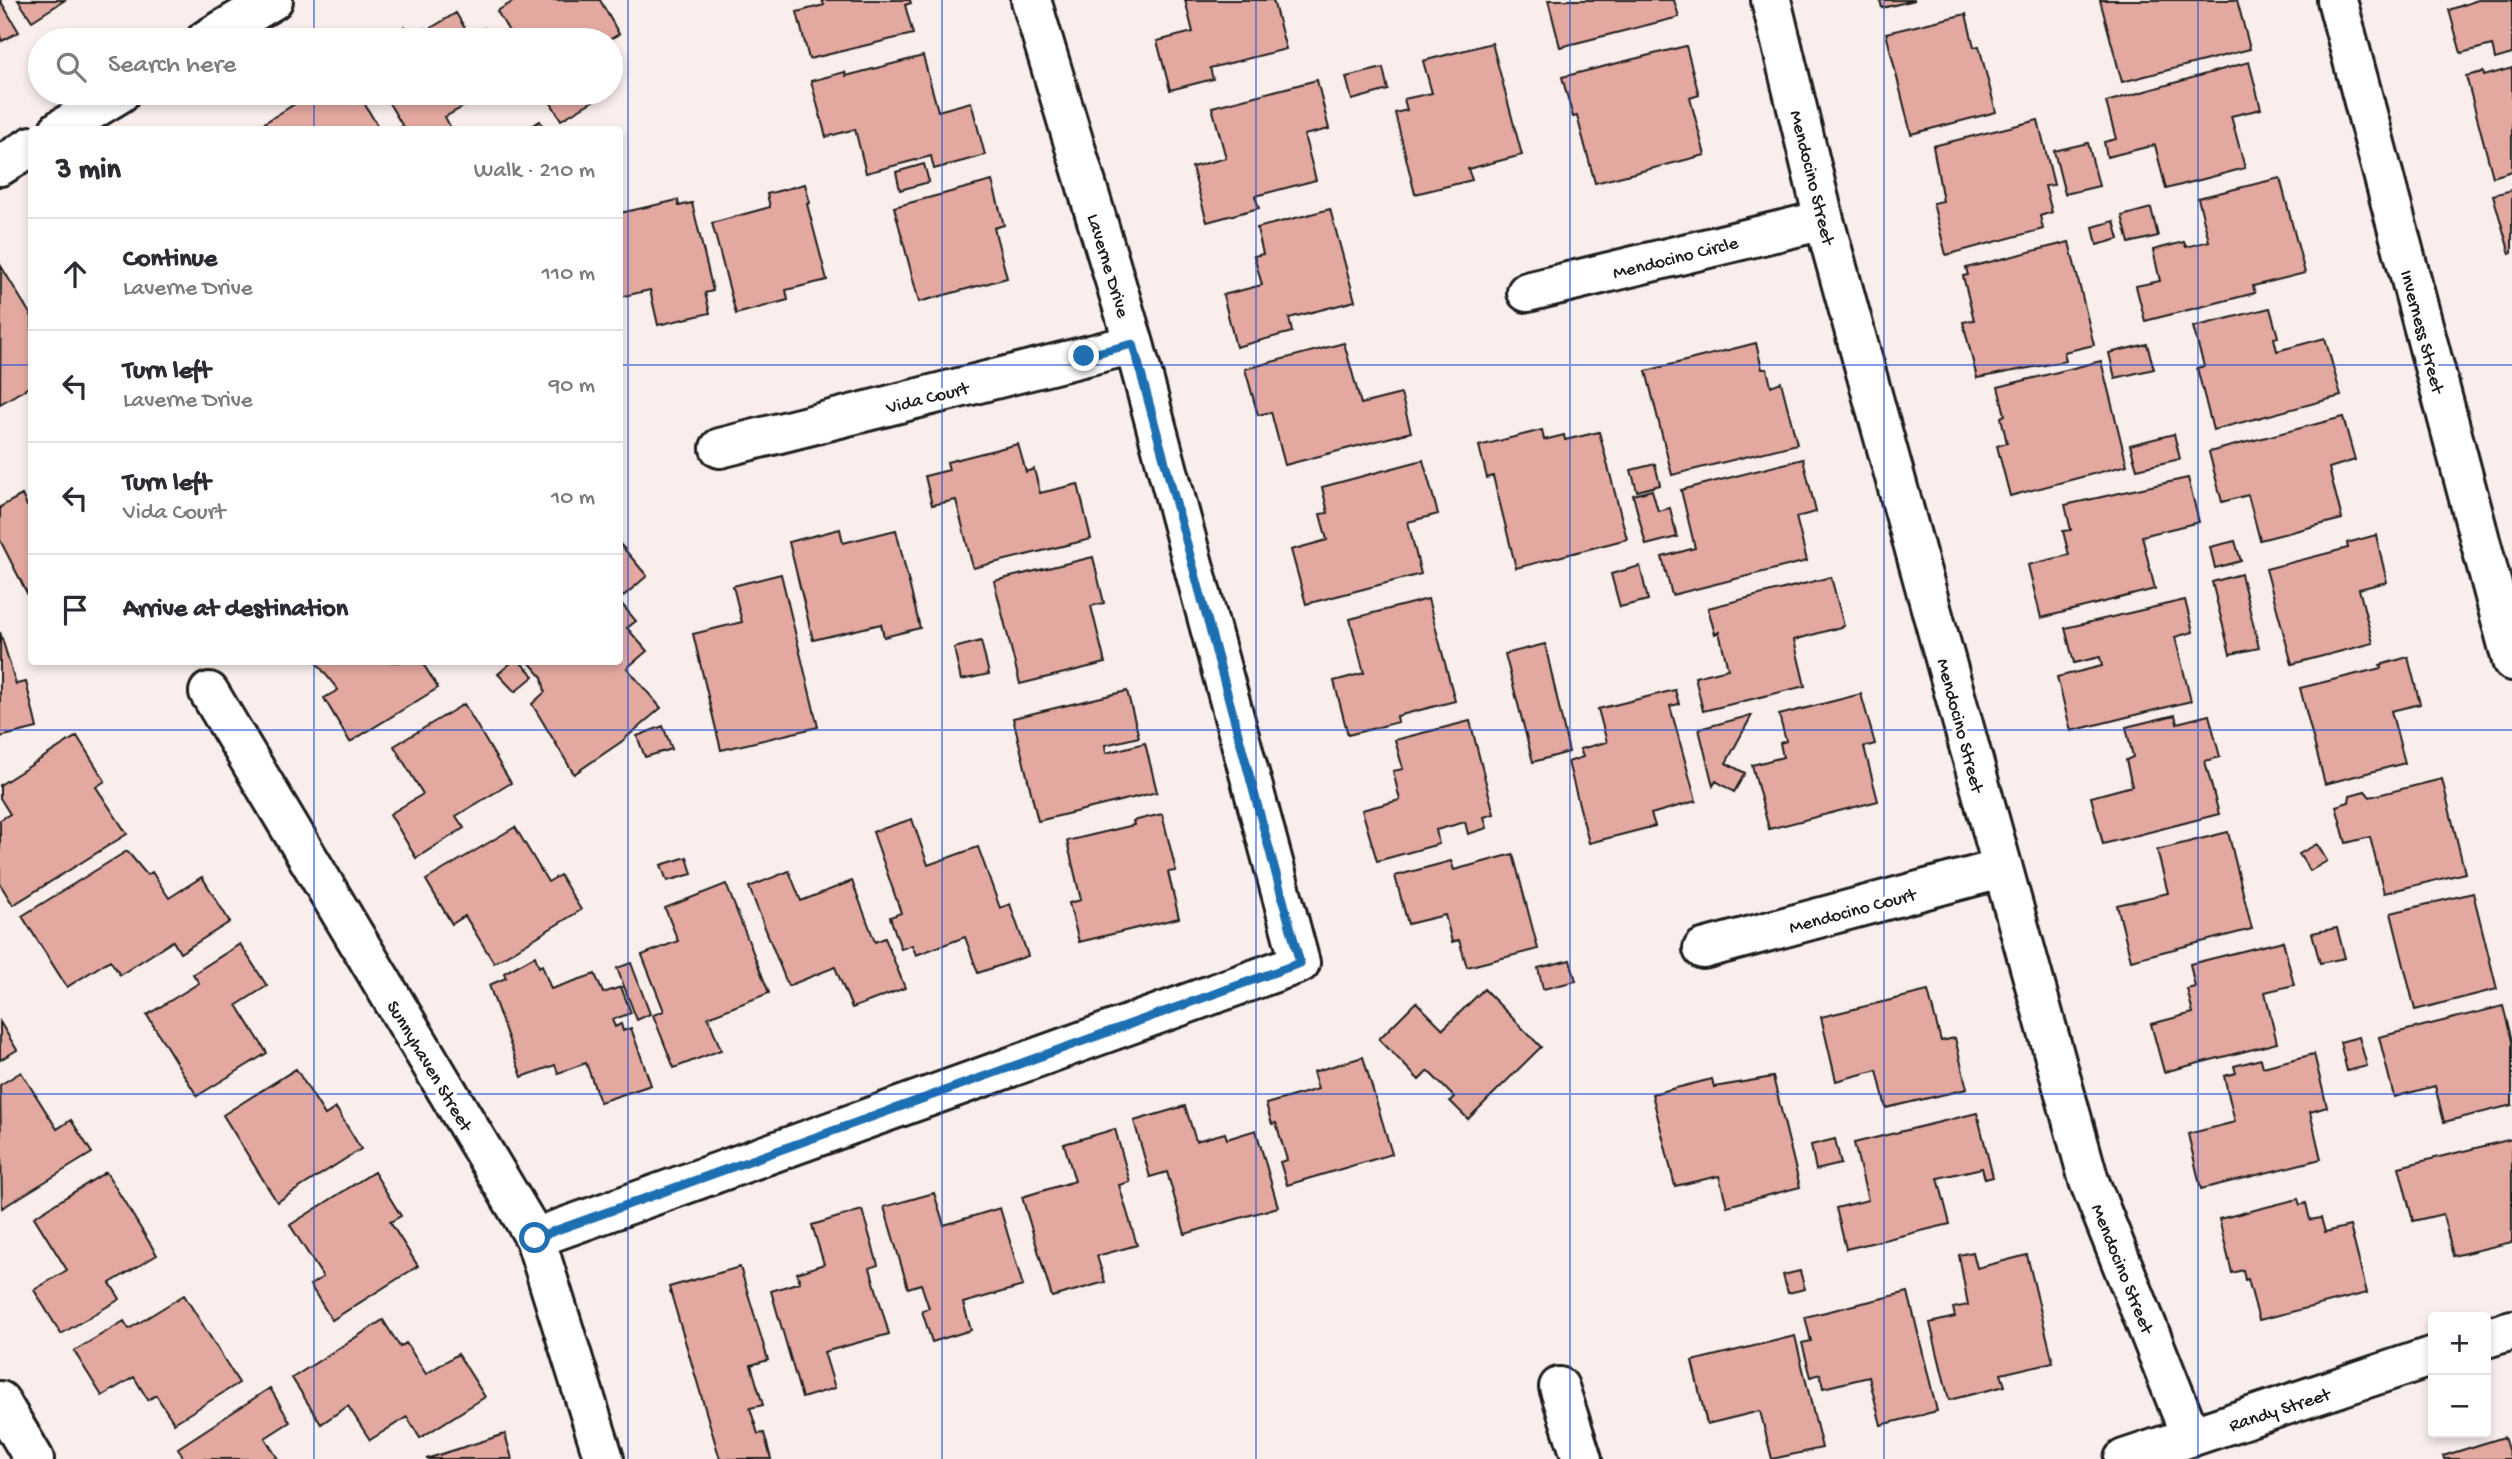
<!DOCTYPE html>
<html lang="en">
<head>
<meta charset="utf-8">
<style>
	body { margin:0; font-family:"Gochi Hand",sans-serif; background:#f7f7f7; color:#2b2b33 }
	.controls { position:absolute; right:21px; bottom:21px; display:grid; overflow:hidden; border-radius:7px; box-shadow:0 4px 10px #0003 }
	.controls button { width:63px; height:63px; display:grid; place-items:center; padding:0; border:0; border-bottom:2px solid #e1e1e2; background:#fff; color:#2b2b33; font:35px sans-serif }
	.stop { position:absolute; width:21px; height:21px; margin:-16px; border:5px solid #1f6fb2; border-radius:50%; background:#fff }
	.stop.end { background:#1f6fb2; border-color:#fff; box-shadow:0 2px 7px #0008 }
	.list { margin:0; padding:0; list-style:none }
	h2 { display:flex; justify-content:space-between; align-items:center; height:91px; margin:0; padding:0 28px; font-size:30px }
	h2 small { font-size:23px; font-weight:400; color:#7c7c81 }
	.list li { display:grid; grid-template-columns:46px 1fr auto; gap:21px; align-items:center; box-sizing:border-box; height:112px; padding:0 28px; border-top:2px solid #e1e1e2 }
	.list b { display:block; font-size:26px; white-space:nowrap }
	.list p { margin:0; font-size:23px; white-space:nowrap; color:#7c7c81 }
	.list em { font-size:23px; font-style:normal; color:#7c7c81 }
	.icon { flex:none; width:38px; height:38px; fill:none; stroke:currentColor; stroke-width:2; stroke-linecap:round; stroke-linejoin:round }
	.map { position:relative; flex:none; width:2512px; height:1459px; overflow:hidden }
	.search { position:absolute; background:#fff; box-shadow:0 4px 10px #0003; left:28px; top:28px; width:595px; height:77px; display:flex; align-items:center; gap:18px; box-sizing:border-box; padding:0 24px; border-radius:38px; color:#7c7c81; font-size:26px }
	.panel { position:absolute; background:#fff; box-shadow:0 4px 10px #0003; left:28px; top:126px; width:595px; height:539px; border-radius:7px }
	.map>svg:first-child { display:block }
	.building { fill:#e3a9a1; stroke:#1c1c1c; stroke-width:2 }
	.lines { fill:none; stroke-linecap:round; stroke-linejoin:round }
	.minor-casing { stroke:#1c1c1c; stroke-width:44 }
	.minor { stroke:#fff; stroke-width:38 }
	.route { stroke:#1f6fb2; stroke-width:9 }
	.grid { fill:none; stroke:#1d4ed8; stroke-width:2; stroke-opacity:0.55 }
	.labels { text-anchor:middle; stroke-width:7; stroke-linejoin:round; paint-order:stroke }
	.street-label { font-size:19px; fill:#1c1c1c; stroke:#fff }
</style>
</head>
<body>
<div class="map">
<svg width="2512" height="1459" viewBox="0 0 2512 1459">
	<rect width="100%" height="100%" fill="#f9eeec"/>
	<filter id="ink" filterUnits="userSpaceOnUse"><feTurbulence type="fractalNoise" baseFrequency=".0143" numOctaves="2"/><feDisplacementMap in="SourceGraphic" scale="14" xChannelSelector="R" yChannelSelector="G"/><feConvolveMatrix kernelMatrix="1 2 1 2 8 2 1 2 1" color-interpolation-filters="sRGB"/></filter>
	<g filter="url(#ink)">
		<path class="building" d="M 0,0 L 19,32 L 2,41 L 0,36 Z
			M 18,0 L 65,0 L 32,21 Z
			M 516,0 L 600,0 L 619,34 L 609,40 L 514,40 L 497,11 Z
			M 822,0 L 910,0 L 911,3 L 905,5 L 913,34 L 809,59 L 797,12 L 824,5 Z
			M 1185,0 L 1273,0 L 1286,49 L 1210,68 L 1213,79 L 1170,90 L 1157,41 L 1193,32 Z
			M 1548,0 L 1674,0 L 1679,17 L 1560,47 Z
			M 1880,0 L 1915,0 L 1882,8 Z
			M 2100,0 L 2237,0 L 2250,49 L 2122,82 Z
			M 2478,0 L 2512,0 L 2512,54 L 2495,59 L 2492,45 L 2461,53 L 2449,10 Z
			M 456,13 L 470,37 L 484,28 L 491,40 L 380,40 L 405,26 L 411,36 L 425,28 L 426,31 Z
			M 1966,14 L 1974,47 L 1979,46 L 1996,112 L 1911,134 L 1886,33 Z
			M 1492,43 L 1522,155 L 1468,169 L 1472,180 L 1415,194 L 1395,113 L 1407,110 L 1404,99 L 1432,93 L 1423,61 Z
			M 1686,46 L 1699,95 L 1690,98 L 1705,155 L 1595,183 L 1577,116 L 1573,117 L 1562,77 Z
			M 923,56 L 938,111 L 971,102 L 985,155 L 934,169 L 931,156 L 866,173 L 855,129 L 826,137 L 811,81 L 845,72 L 846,76 Z
			M 2249,62 L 2261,109 L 2231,116 L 2245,168 L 2166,189 L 2155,145 L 2107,157 L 2104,142 L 2116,139 L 2106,102 Z
			M 1383,68 L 1388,90 L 1352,100 L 1346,77 Z
			M 2512,68 L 2512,171 L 2493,177 L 2466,76 L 2483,72 L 2484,76 Z
			M 1317,80 L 1329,129 L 1304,135 L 1316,180 L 1255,196 L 1259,208 L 1207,222 L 1192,167 L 1226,158 L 1212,107 Z
			M 296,93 L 358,93 L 380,130 L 253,130 L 301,100 Z
			M 383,93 L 488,93 L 445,117 L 452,130 L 405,130 Z
			M 545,93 L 601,93 L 603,95 L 561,120 Z
			M 2038,120 L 2054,185 L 2045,186 L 2052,212 L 2040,216 L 2043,229 L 1946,255 L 1933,203 L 1943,201 L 1933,146 Z
			M 540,121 L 545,130 L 526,130 Z
			M 2088,143 L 2099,186 L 2065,194 L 2054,151 Z
			M 924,164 L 929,182 L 900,190 L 896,172 Z
			M 2280,178 L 2305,273 L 2253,286 L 2255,293 L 2145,321 L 2136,286 L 2160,281 L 2153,250 L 2184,242 L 2186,247 L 2209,241 L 2198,198 Z
			M 992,181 L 1004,225 L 994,228 L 1007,278 L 919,302 L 894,207 Z
			M 805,184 L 810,203 L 807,204 L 827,280 L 786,290 L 788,300 L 736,314 L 712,223 L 770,207 L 767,194 Z
			M 2512,190 L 2512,253 L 2510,254 L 2493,195 Z
			M 678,200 L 679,206 L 692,203 L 713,291 L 705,293 L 710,313 L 658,325 L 650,290 L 620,297 L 620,213 Z
			M 2151,208 L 2158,236 L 2129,243 L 2122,216 Z
			M 1330,209 L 1355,301 L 1289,318 L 1292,332 L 1236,347 L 1223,295 L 1262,285 L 1254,256 L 1263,254 L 1257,228 Z
			M 2114,221 L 2119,239 L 2097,245 L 2093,227 Z
			M 2069,242 L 2094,345 L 2064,352 L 2066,361 L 1977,378 L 1963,322 L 1974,320 L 1963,276 L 1968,275 L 1966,268 Z
			M 1,266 L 32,317 L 32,385 L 0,404 Z
			M 2270,308 L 2278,337 L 2274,338 L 2277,351 L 2325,338 L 2341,396 L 2213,430 L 2197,368 L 2204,366 L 2193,327 Z
			M 1344,343 L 1361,404 L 1401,394 L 1411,432 L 1285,465 L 1271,412 L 1258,415 L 1245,369 Z
			M 1756,343 L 1762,369 L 1767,369 L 1771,386 L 1781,382 L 1797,444 L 1672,475 L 1646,371 Z
			M 2147,344 L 2154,369 L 2115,378 L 2109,353 Z
			M 2101,361 L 2127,465 L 2010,496 L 1997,446 L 2007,443 L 2001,417 L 2005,415 L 1998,387 Z
			M 2343,417 L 2355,460 L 2329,468 L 2342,519 L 2260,540 L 2248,495 L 2222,502 L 2209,452 Z
			M 1542,430 L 1544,440 L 1564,435 L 1565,440 L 1599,432 L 1627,539 L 1516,568 L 1493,476 L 1487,478 L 1479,446 Z
			M 2174,434 L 2180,459 L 2137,469 L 2130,445 Z
			M 1018,444 L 1026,472 L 1034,469 L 1040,493 L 1078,484 L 1091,539 L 973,568 L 956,500 L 932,505 L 925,476 L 949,470 L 947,462 Z
			M 1803,459 L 1816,512 L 1796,517 L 1807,561 L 1672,595 L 1662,557 L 1695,548 L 1681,490 Z
			M 1423,460 L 1438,514 L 1408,522 L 1421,574 L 1306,604 L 1291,550 L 1327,540 L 1320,514 L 1328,513 L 1322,487 Z
			M 1655,464 L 1660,485 L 1637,491 L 1631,470 Z
			M 2188,478 L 2199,522 L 2142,536 L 2155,589 L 2041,618 L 2028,565 L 2069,555 L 2063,531 L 2071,530 L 2065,505 Z
			M 1652,490 L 1658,511 L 1670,508 L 1677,537 L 1646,545 L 1633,495 Z
			M 22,495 L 27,506 L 32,504 L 32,603 L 0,540 L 0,507 Z
			M 840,529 L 843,543 L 896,530 L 920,628 L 884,637 L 881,624 L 813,640 L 789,542 Z
			M 2376,535 L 2387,582 L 2359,589 L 2373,643 L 2292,664 L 2266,569 L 2348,548 L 2347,543 Z
			M 2235,541 L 2241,561 L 2215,568 L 2210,547 Z
			M 620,544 L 647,576 L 620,599 Z
			M 1093,557 L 1104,603 L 1091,606 L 1105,663 L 1020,684 L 994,581 Z
			M 1640,566 L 1648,600 L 1620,607 L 1611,574 Z
			M 781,574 L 818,727 L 721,750 L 693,634 L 742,622 L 733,586 Z
			M 2241,574 L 2259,648 L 2230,654 L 2212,582 Z
			M 1831,577 L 1844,626 L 1794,640 L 1805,686 L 1703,711 L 1695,677 L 1728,669 L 1719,632 L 1715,634 L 1708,608 Z
			M 1428,599 L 1455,701 L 1397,716 L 1398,722 L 1348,735 L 1334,681 L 1364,673 L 1350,619 Z
			M 2185,600 L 2193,632 L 2175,637 L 2191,701 L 2071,731 L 2057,677 L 2102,666 L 2100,657 L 2074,663 L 2065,628 Z
			M 620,602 L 636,621 L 627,628 L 647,651 L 627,668 L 661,708 L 621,742 L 574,774 L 532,704 L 545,692 L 542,677 L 529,662 L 620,662 Z
			M 0,632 L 16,684 L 26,682 L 37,728 L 0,737 Z
			M 981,641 L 989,674 L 961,680 L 954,648 Z
			M 1545,644 L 1569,752 L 1533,762 L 1505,654 Z
			M 2408,657 L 2420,704 L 2391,711 L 2405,763 L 2325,784 L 2300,688 L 2381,668 L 2380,665 Z
			M 316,662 L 422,662 L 438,688 L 350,742 L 324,698 L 338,690 Z
			M 512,662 L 520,662 L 534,676 L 515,692 L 498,674 Z
			M 1675,690 L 1679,704 L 1670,706 L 1696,801 L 1651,814 L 1655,826 L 1589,843 L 1568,762 L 1583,757 L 1580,749 L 1607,742 L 1598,709 Z
			M 1127,691 L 1139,737 L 1105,745 L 1106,753 L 1145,743 L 1157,792 L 1038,821 L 1013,718 Z
			M 1861,694 L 1875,744 L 1864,747 L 1878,801 L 1769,829 L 1752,765 L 1783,757 L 1780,743 L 1786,741 L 1779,715 Z
			M 464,704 L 511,783 L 456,816 L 464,828 L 416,858 L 390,814 L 423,794 L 394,746 Z
			M 1752,715 L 1726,763 L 1745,773 L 1734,792 L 1716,781 L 1713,786 L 1699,729 Z
			M 2175,715 L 2177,723 L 2209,715 L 2220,757 L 2205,761 L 2219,814 L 2103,844 L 2091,797 L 2132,786 L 2126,760 L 2133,757 L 2126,727 Z
			M 1470,721 L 1494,814 L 1484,817 L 1487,828 L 1468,834 L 1465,822 L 1436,830 L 1439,844 L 1377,861 L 1362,810 L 1400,800 L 1393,771 L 1403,769 L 1395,740 Z
			M 663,726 L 672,749 L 645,757 L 637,736 Z
			M 77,736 L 105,781 L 96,787 L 127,834 L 13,905 L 0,884 L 0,820 L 10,814 L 0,798 L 0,785 Z
			M 2442,779 L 2465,873 L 2384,893 L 2370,837 L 2346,843 L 2336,806 L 2349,802 L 2350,795 L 2365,791 L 2370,797 Z
			M 1162,814 L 1176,871 L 1168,872 L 1179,918 L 1079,942 L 1069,903 L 1081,900 L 1067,841 L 1134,825 L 1133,821 Z
			M 912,819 L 928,865 L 978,847 L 1000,908 L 1010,904 L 1028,956 L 978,973 L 965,937 L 916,955 L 912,945 L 901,949 L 890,917 L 901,913 L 873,832 Z
			M 515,827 L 548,882 L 560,875 L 581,910 L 494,963 L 465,916 L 452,924 L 426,880 Z
			M 2228,832 L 2252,929 L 2131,960 L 2117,905 L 2168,893 L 2157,850 Z
			M 2317,844 L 2327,861 L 2310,871 L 2299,854 Z
			M 127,851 L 147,875 L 152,872 L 169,898 L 202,877 L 230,922 L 180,953 L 173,941 L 120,975 L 110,960 L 67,987 L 22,916 Z
			M 1513,854 L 1538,949 L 1467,967 L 1459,940 L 1452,942 L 1445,915 L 1408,924 L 1395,876 L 1451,861 L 1454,870 Z
			M 687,857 L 692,874 L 667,881 L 661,865 Z
			M 789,871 L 801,901 L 852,881 L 875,942 L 885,938 L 905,988 L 852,1008 L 835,967 L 788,986 L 749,887 Z
			M 726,884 L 769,993 L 708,1017 L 721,1050 L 674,1068 L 653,1015 L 664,1011 L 642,955 L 678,941 L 665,908 Z
			M 2473,893 L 2497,989 L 2415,1010 L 2391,913 Z
			M 2337,928 L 2345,958 L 2320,963 L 2312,933 Z
			M 2283,941 L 2294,985 L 2265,992 L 2277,1043 L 2164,1072 L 2151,1024 L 2193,1013 L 2187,989 L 2195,987 L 2190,964 Z
			M 240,944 L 267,986 L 237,1005 L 267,1053 L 197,1096 L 147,1015 L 199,983 L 193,974 Z
			M 535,956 L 539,967 L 542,965 L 551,989 L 595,974 L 603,993 L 621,987 L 631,1013 L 612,1020 L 615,1027 L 621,1024 L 623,1031 L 631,1028 L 651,1085 L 600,1102 L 586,1063 L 558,1073 L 555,1065 L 522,1077 L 489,985 L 506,978 L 504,973 Z
			M 1570,960 L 1576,981 L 1543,989 L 1538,968 Z
			M 631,963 L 650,1014 L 637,1020 L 617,968 Z
			M 1484,989 L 1541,1047 L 1468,1119 L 1450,1101 L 1454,1097 L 1428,1071 L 1419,1080 L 1379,1039 L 1416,1002 L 1443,1029 Z
			M 1928,991 L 1941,1041 L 1955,1038 L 1967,1089 L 1886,1108 L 1877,1070 L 1836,1081 L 1821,1017 Z
			M 2503,1006 L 2512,1041 L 2512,1105 L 2444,1122 L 2435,1086 L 2394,1097 L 2379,1037 Z
			M 0,1022 L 17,1050 L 0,1060 Z
			M 2359,1037 L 2367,1066 L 2347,1071 L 2340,1042 Z
			M 2314,1054 L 2327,1107 L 2310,1112 L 2321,1159 L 2201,1189 L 2188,1134 L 2235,1122 L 2224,1076 L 2236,1073 L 2234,1066 L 2261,1059 L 2263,1067 Z
			M 1363,1057 L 1392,1154 L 1287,1185 L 1280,1162 L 1287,1160 L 1276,1123 L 1272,1124 L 1266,1104 L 1318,1089 L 1313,1072 Z
			M 296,1069 L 325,1115 L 336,1108 L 361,1149 L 277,1202 L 223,1115 Z
			M 21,1072 L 57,1129 L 71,1120 L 92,1153 L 2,1208 L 0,1085 Z
			M 1773,1077 L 1800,1187 L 1727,1206 L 1719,1176 L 1675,1186 L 1652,1094 L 1712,1079 L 1714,1087 Z
			M 1185,1106 L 1196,1141 L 1225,1133 L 1227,1139 L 1256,1130 L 1278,1207 L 1185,1234 L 1167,1172 L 1150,1177 L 1134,1121 Z
			M 1977,1113 L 1993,1177 L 1985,1179 L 1982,1168 L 1938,1178 L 1950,1224 L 1846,1249 L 1836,1208 L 1868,1200 L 1854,1143 Z
			M 1115,1129 L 1130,1182 L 1119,1185 L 1137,1245 L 1097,1256 L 1105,1282 L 1052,1297 L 1022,1197 L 1075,1181 L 1064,1144 Z
			M 1835,1139 L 1841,1164 L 1816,1170 L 1811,1145 Z
			M 2512,1139 L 2512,1242 L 2453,1256 L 2443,1214 L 2413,1221 L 2399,1167 Z
			M 106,1172 L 157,1255 L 110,1283 L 120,1299 L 61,1334 L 34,1290 L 67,1270 L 34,1217 Z
			M 374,1172 L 401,1216 L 390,1222 L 418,1266 L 332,1320 L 310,1285 L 323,1277 L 290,1225 Z
			M 934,1193 L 944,1225 L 1000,1208 L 1023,1286 L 963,1303 L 971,1330 L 932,1342 L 922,1311 L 929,1308 L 921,1284 L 908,1288 L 884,1207 Z
			M 2298,1199 L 2300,1205 L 2306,1203 L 2310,1220 L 2321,1218 L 2325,1232 L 2350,1226 L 2367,1293 L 2259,1320 L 2248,1279 L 2245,1280 L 2243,1270 L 2232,1273 L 2219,1219 Z
			M 862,1210 L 878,1265 L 870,1268 L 889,1334 L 824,1352 L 835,1388 L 802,1398 L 771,1291 L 800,1282 L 797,1273 L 824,1264 L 812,1225 Z
			M 1973,1252 L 1977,1268 L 2027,1255 L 2053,1362 L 2001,1374 L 2005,1386 L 1949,1400 L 1930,1323 L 1955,1317 L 1953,1308 L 1968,1305 L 1959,1255 Z
			M 740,1267 L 768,1360 L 751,1365 L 763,1405 L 750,1408 L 758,1434 L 764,1433 L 771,1459 L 720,1459 L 669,1287 Z
			M 1800,1271 L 1805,1289 L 1788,1293 L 1783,1275 Z
			M 1908,1292 L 1937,1411 L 1881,1425 L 1869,1377 L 1823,1388 L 1820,1374 L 1811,1377 L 1802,1343 L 1811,1341 L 1805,1317 Z
			M 184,1295 L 239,1383 L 174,1423 L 156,1395 L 148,1400 L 134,1377 L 102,1396 L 74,1351 L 124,1321 L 129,1329 Z
			M 383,1320 L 400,1347 L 406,1343 L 426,1374 L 458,1354 L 485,1397 L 420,1438 L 407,1417 L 370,1440 L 348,1406 L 321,1424 L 292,1378 Z
			M 1795,1336 L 1822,1448 L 1772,1459 L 1760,1411 L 1707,1424 L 1692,1361 Z
			M 270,1388 L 290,1422 L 265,1438 L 278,1459 L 184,1459 L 178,1448 Z
			M 505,1434 L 512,1459 L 426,1459 Z
			M 2504,1437 L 2511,1459 L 2444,1459 L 2443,1456 Z"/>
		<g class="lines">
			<g class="minor-casing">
				<path id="minor" d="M 1771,0 L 1824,220 L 2089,1181 L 2191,1437
					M 2337,0 L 2512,661
					M 206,40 L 273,0
					M 59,130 L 120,93
					M 0,166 L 32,146
					M 1527,292 L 1824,220
					M 720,448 L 1134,344
					M 209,692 L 535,1238 L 604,1459
					M 1703,949 L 2001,869
					M 535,1238 L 1300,963 L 1134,344 L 1031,0
					M 2486,1338 L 2512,1330
					M 1559,1387 L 1582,1459
					M 0,1401 L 34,1459
					M 2124,1459 L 2433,1356"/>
			</g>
			<use href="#minor" class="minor"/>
		</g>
	</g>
	<g class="lines" filter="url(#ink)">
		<path class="route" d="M 535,1238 L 1300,963 L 1133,344 L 1084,356"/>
	</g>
	<path class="grid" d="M 314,0 L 314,40M 628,0 L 628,1459M 942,0 L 942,1459M 1256,0 L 1256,1459M 1570,0 L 1570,1459M 1884,0 L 1884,1459M 2198,0 L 2198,1459M 314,93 L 314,130M 0,365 L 32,365M 620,365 L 2512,365M 314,662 L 314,1459M 0,730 L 2512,730M 0,1094 L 2512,1094"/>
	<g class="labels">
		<g class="street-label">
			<text transform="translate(1814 177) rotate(76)" y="7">Mendocino Street</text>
			<text transform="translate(1675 256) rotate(-14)" y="7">Mendocino Circle</text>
			<text transform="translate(1110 265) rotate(73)" y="7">Laverne Drive</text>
			<text transform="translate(2424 331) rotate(75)" y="7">Inverness Street</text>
			<text transform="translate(927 396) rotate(-14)" y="7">Vida Court</text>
			<text transform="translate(1962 725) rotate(75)" y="7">Mendocino Street</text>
			<text transform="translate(1852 909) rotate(-15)" y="7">Mendocino Court</text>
			<text transform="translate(431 1065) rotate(59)" y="7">Sunnyhaven Street</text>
			<text transform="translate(2124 1268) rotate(68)" y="7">Mendocino Street</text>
			<text transform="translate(2279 1408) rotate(-18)" y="7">Randy Street</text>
		</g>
	</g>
</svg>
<div class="controls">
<button>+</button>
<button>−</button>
</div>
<div class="stop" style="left:535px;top:1238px"></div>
<div class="stop end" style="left:1084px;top:356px"></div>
<div class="search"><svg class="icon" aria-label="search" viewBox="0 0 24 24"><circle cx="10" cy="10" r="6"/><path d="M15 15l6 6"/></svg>Search here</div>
<section class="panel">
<h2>3 min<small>Walk · 210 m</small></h2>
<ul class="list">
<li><svg class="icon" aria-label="ahead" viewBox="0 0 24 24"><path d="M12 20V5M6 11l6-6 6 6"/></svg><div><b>Continue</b><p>Laverne Drive</p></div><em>110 m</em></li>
<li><svg class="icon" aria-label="left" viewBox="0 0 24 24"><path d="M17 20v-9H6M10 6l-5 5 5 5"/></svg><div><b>Turn left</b><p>Laverne Drive</p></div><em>90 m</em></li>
<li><svg class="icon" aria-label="left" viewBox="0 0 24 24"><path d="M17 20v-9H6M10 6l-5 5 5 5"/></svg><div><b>Turn left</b><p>Vida Court</p></div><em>10 m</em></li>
<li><svg class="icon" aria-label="arrive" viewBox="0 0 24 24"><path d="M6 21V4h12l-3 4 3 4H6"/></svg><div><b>Arrive at destination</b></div></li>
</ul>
</section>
</div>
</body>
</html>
